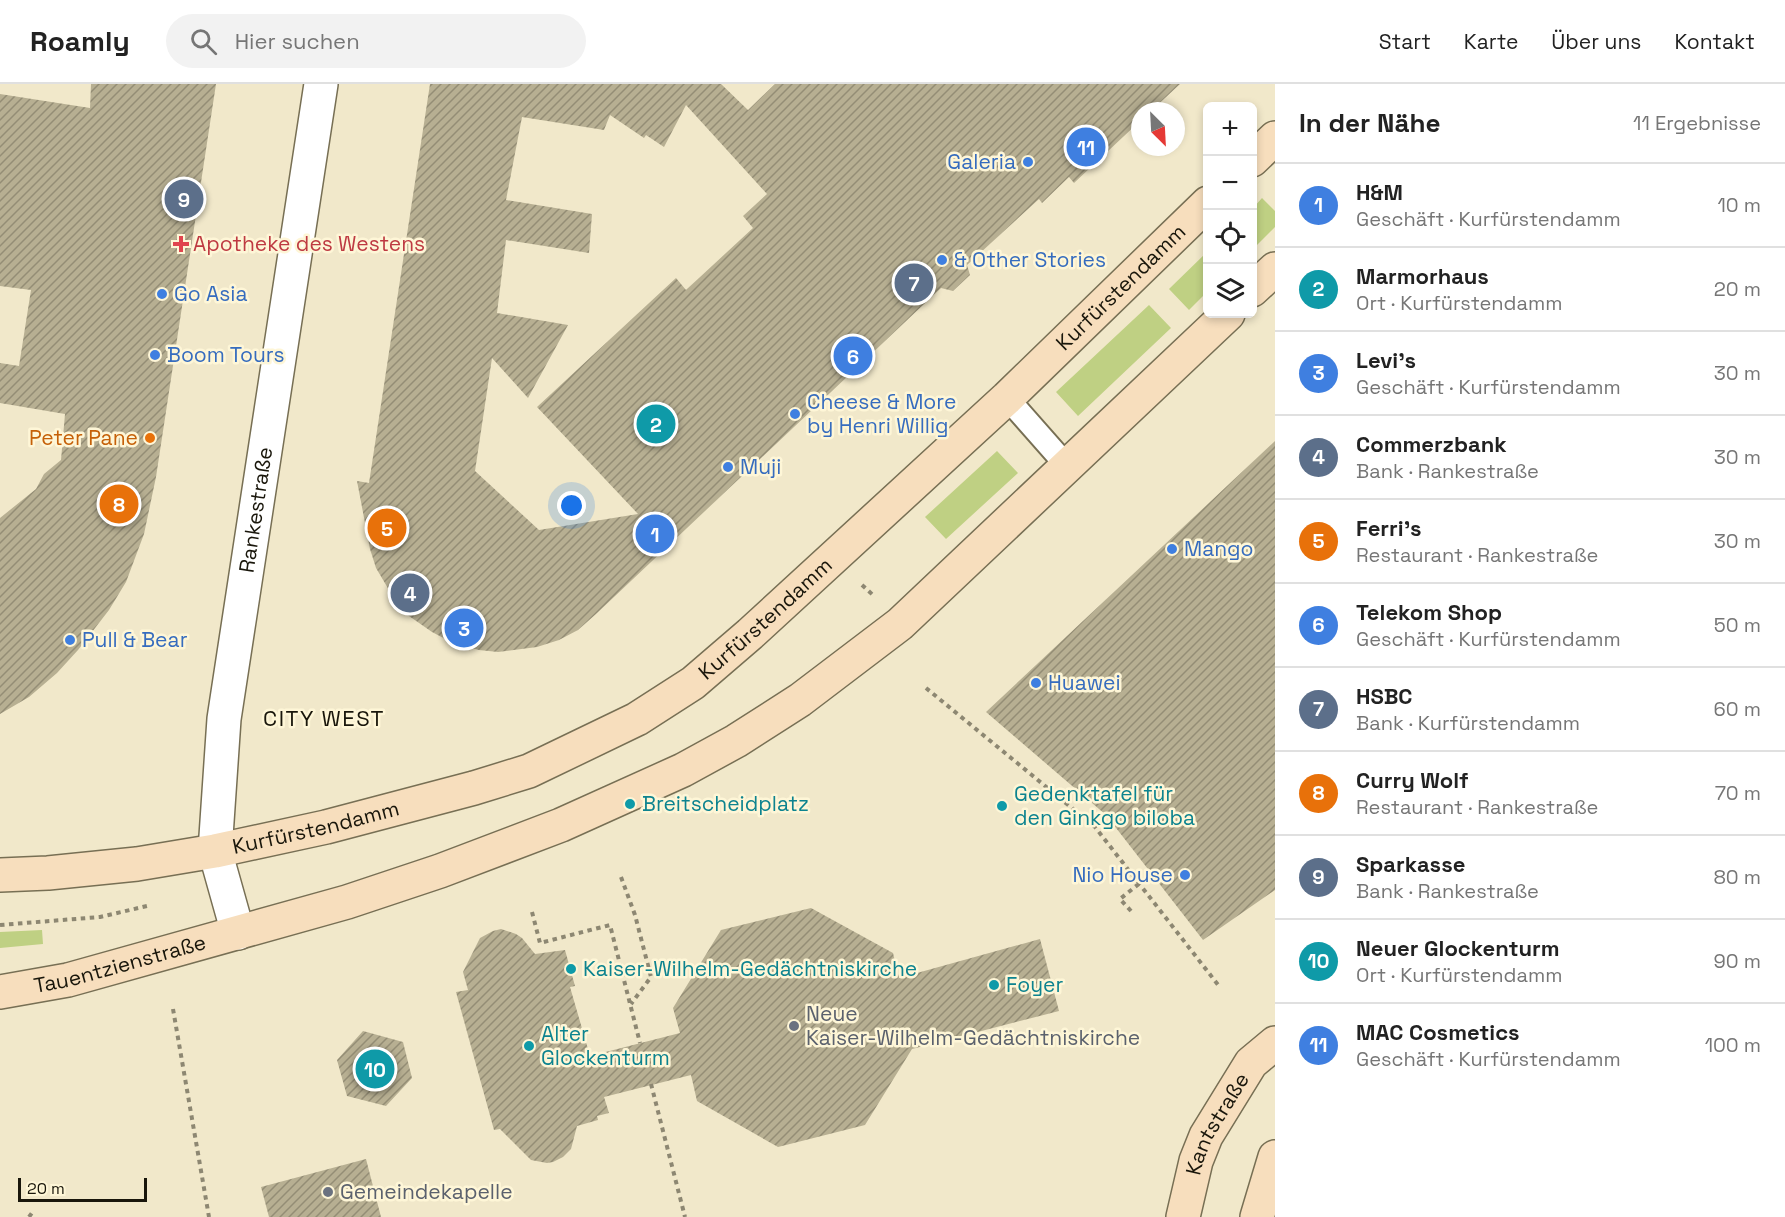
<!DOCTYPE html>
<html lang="de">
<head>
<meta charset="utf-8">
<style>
	body { margin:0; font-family:"Space Grotesk",sans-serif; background:#f2f2f2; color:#222 }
	.controls { position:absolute; right:18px; top:18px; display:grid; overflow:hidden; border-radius:9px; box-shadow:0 3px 9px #0003 }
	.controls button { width:54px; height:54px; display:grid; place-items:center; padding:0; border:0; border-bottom:2px solid #e0e0e0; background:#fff; color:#222; font:30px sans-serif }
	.compass { position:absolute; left:1131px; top:18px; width:54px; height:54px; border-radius:50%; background:#fff; box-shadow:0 3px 9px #0003; rotate:156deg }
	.scale { position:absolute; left:18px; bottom:15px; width:129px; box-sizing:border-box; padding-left:6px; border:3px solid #19160b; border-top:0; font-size:16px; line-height:21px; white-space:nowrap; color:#19160b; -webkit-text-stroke:4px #fef6d7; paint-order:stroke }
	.you { position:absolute; left:572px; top:422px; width:21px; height:21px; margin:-15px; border:4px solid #fff; border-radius:50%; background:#1a73e8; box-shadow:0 0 0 9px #1a73e833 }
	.badge { display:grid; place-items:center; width:39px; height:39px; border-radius:50%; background:#0b8043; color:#fff; font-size:20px; font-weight:700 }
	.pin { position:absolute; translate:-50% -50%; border:3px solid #fff; box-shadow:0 2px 6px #0006 }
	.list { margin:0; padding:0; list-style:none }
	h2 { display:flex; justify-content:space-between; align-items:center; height:78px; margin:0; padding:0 24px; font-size:26px }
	h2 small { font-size:20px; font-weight:400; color:#767676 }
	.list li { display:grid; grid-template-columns:39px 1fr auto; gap:18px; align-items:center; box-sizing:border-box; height:84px; padding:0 24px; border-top:2px solid #e0e0e0 }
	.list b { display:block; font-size:22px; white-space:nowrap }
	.list p { margin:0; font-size:20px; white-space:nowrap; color:#767676 }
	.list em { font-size:20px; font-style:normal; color:#767676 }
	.icon { flex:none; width:33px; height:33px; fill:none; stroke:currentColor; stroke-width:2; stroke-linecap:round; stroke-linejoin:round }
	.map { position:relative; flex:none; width:1275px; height:1133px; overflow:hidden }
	header { display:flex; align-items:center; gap:36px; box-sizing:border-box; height:84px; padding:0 30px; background:#fff; border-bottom:2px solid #e0e0e0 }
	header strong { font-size:28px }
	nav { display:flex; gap:33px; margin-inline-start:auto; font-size:21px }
	.search { width:420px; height:54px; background:#f2f2f2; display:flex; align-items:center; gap:15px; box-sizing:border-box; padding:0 21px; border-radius:33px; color:#767676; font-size:22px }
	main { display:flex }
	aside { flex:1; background:#fff }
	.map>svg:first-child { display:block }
	.green { fill:#bfd083 }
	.building { fill:url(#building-hatch); fill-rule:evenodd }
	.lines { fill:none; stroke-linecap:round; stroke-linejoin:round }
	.lane-casing { stroke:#776f54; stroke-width:26 }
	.street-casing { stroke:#776f54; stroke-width:36 }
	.secondary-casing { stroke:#776f54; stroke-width:36 }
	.path { stroke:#8d8772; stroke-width:4; stroke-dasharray:4.5 4.5; stroke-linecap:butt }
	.lane { stroke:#fff; stroke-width:22 }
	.street { stroke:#fff; stroke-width:33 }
	.secondary { stroke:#f7debd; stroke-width:33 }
	.shop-dot { fill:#3f7fe0; stroke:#fef6d7; stroke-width:2 }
	.health-dot { fill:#e0444e; stroke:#fef6d7; stroke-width:2 }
	.food-dot { fill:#e8710a; stroke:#fef6d7; stroke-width:2 }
	.culture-dot { fill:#0f9aa8; stroke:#fef6d7; stroke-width:2 }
	.worship-dot { fill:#6b7280; stroke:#fef6d7; stroke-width:2 }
	.labels { text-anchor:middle; stroke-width:5; stroke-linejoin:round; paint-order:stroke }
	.shop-label { font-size:21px; fill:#366cbe; stroke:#fef6d7; text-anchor:start }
	.health-label { font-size:21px; fill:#be3a42; stroke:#fef6d7; text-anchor:start }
	.street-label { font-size:21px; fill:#19160b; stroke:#fef6d7 }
	.food-label { font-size:21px; fill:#c56008; stroke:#fef6d7; text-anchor:end }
	.culture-label { font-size:21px; fill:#0d838f; stroke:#fef6d7; text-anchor:start }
	.worship-label { font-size:21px; fill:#5b616d; stroke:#fef6d7; text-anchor:start }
	.neighbourhood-label { font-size:22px; letter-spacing:1.5px; fill:#19160b; stroke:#fef6d7 }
</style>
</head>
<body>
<header>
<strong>Roamly</strong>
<div class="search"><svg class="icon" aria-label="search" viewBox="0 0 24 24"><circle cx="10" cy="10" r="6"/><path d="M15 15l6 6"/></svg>Hier suchen</div>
<nav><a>Start</a><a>Karte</a><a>Über uns</a><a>Kontakt</a></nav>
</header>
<main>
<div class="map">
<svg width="1275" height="1133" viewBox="0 0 1275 1133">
	<defs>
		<pattern id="building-hatch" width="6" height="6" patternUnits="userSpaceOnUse" patternTransform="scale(1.5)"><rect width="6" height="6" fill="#b7af92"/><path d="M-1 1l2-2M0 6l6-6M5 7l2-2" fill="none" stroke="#948d75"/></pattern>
	</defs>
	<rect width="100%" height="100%" fill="#f1e8ca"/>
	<path class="green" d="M 1262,114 L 1275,127 L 1275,143 L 1253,165 L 1253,124 Z
		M 1207,168 L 1207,208 L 1189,226 L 1169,205 Z
		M 1149,221 L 1171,244 L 1078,332 L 1056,308 Z
		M 997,367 L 1018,389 L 946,455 L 925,433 Z
		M 42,846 L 43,860 L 0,864 L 0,848 Z"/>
	<path class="building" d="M 91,0 L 216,0 L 156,393 L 144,450 L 126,498 L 109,526 L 78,566 L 57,589 L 29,613 L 0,630 L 0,434 L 36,405 L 44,390 L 61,376 L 65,330 L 0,319 L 0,279 L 19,282 L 31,206 L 0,202 L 0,10 L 90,24 Z
		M 430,0 L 721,0 L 748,26 L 775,0 L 1180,0 L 1151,27 L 1140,27 L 1140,37 L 1074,99 L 1069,93 L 1042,119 L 1039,115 L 967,181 L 970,191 L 953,207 L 941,204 L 596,530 L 578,546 L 559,556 L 537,563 L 498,568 L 479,566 L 453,559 L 432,548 L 409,532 L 389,506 L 376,484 L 370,465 L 357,397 L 369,399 ZM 686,21 L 767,110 L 743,132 L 753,144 L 686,206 L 676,194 L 537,323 L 638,430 L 539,446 L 475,387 L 492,274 L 528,314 L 568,241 L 497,229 L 506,156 L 589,169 L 592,130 L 506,116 L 522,33 L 604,46 L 610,31 L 644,54 L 646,51 L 664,63 Z
		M 1275,357 L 1275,806 L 1203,856 L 1106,731 L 986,628 Z
		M 811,824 L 893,869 L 899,894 L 1040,855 L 1059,927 L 912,965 L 865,1041 L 778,1063 L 697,1017 L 691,991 L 604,1013 L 609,1029 L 597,1032 L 598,1036 L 577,1042 L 571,1065 L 563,1073 L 553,1078 L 547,1079 L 531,1076 L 500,1045 L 494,1046 L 456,908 L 468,906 L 463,888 L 480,854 L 493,847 L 501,845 L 516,850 L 522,854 L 535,870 L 565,866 L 575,902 L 570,903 L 590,972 L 680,949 L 673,924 L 721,846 Z
		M 363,947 L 403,958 L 412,994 L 386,1022 L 347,1012 L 337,976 Z
		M 366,1075 L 381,1133 L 269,1133 L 261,1103 Z"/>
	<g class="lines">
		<g class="lane-casing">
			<path id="lane" d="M 1007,314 L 1067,382"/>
		</g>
		<g class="street-casing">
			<g id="street">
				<path id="s1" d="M 238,849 L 215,767 L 224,635 L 321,0"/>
			</g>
		</g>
		<g class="secondary-casing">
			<g id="secondary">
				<path d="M 1252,76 L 1275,54"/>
				<path d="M 1252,206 L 1275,185"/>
				<path id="s2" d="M 0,791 L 48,789 L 137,780 L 215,767 L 326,743 L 474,704 L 529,687 L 637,635 L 693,599 L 750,550 L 1007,314 L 1208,119"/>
				<path id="s3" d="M 0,908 L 68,896 L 347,818 L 440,787 L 561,741 L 683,686 L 736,657 L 800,616 L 900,540 L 1228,230"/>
				<path id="s4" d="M 1183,1133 L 1196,1077 L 1206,1052 L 1251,979 L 1275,959"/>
				<path d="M 1257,1133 L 1275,1073"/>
			</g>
		</g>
		<path class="path" d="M 862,501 L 874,512
			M 926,604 L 1095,743 L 1219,902
			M 621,793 L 635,831 L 651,893 L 631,920
			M 1131,827 L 1120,815 L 1140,799
			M 532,828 L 540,859 L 610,841 L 640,959
			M 0,841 L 100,833 L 147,822
			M 173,925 L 209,1133
			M 651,1000 L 685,1133
			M 29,1133 L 34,1126"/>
		<use href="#lane" class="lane"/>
		<use href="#street" class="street"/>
		<use href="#secondary" class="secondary"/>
	</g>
	<g class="shop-dot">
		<circle cx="1028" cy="78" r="6"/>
		<circle cx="942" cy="176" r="6"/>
		<circle cx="162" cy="210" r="6"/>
		<circle cx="155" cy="271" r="6"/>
		<circle cx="795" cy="330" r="6"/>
		<circle cx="728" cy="383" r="6"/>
		<circle cx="1172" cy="465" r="6"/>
		<circle cx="70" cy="556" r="6"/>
		<circle cx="1036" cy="599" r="6"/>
		<circle cx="1185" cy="791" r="6"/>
	</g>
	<path class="health-dot" d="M178 151h6v6h6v6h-6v6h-6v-6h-6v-6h6z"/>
	<circle class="food-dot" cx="150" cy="354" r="6"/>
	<g class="culture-dot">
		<circle cx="630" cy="720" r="6"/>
		<circle cx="1002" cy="722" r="6"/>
		<circle cx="571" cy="885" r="6"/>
		<circle cx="994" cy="901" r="6"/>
		<circle cx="529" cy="962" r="6"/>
	</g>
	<g class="worship-dot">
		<circle cx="794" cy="942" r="6"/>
		<circle cx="328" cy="1108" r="6"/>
	</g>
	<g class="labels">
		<g class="shop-label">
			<text x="1016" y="85" text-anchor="end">Galeria</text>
			<text x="954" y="183">&amp; Other Stories</text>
			<text x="174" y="217">Go Asia</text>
			<text x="167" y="278">Boom Tours</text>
			<text x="807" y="325">Cheese &amp; More<tspan x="807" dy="24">by Henri Willig</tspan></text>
			<text x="740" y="390">Muji</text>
			<text x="1184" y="472">Mango</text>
			<text x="82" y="563">Pull &amp; Bear</text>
			<text x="1048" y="606">Huawei</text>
			<text x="1173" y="798" text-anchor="end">Nio House</text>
		</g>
		<g class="health-label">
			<text x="193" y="167">Apotheke des Westens</text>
		</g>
		<g class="street-label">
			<text dy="7" stroke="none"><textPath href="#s2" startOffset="1310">Kurfürstendamm</textPath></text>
			<text dy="7" stroke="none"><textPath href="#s1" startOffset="429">Rankestraße</textPath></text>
			<text dy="7" stroke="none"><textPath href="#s2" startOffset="824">Kurfürstendamm</textPath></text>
			<text dy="7" stroke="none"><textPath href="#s2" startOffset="320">Kurfürstendamm</textPath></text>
			<text dy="7" stroke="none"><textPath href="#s3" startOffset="123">Tauentzienstraße</textPath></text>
			<text dy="7" stroke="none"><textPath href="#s4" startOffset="100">Kantstraße</textPath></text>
		</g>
		<g class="food-label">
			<text x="138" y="361">Peter Pane</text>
		</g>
		<g class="culture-label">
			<text x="1014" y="717">Gedenktafel für<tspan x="1014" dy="24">den Ginkgo biloba</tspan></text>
			<text x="642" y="727">Breitscheidplatz</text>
			<text x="583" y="892">Kaiser-Wilhelm-Gedächtniskirche</text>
			<text x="1006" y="908">Foyer</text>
			<text x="541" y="957">Alter<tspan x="541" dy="24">Glockenturm</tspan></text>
		</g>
		<g class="worship-label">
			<text x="806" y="937">Neue<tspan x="806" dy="24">Kaiser-Wilhelm-Gedächtniskirche</tspan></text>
			<text x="340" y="1115">Gemeindekapelle</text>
		</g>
		<g class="neighbourhood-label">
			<text x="324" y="642">CITY WEST</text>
		</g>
	</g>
</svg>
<div class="controls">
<button>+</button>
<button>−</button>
<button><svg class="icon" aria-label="locate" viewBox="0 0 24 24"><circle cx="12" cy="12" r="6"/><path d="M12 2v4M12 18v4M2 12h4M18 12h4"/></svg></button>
<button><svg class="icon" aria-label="layers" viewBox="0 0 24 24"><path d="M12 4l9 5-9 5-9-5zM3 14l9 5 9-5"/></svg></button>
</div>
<svg class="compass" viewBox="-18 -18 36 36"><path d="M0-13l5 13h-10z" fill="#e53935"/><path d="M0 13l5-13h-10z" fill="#767676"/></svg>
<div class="scale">20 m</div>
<div class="you"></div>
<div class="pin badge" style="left:655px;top:450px;background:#3f7fe0">1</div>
<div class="pin badge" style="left:656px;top:340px;background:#0f9aa8">2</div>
<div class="pin badge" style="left:464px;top:544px;background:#3f7fe0">3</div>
<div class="pin badge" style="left:410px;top:509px;background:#5c6f8a">4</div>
<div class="pin badge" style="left:387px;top:444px;background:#e8710a">5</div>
<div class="pin badge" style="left:853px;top:272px;background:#3f7fe0">6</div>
<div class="pin badge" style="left:914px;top:199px;background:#5c6f8a">7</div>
<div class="pin badge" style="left:119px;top:420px;background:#e8710a">8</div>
<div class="pin badge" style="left:184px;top:115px;background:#5c6f8a">9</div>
<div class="pin badge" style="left:375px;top:985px;background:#0f9aa8">10</div>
<div class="pin badge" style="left:1086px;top:63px;background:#3f7fe0">11</div>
</div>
<aside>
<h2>In der Nähe<small>11 Ergebnisse</small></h2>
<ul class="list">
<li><span class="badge" style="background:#3f7fe0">1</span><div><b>H&amp;M</b><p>Geschäft · Kurfürstendamm</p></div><em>10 m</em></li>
<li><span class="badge" style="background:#0f9aa8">2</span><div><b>Marmorhaus</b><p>Ort · Kurfürstendamm</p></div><em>20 m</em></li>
<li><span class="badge" style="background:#3f7fe0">3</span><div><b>Levi's</b><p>Geschäft · Kurfürstendamm</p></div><em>30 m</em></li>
<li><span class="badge" style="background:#5c6f8a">4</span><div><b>Commerzbank</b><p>Bank · Rankestraße</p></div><em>30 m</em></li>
<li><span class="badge" style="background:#e8710a">5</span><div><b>Ferri's</b><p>Restaurant · Rankestraße</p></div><em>30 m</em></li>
<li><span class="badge" style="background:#3f7fe0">6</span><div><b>Telekom Shop</b><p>Geschäft · Kurfürstendamm</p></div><em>50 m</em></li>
<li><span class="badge" style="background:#5c6f8a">7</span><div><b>HSBC</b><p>Bank · Kurfürstendamm</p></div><em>60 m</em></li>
<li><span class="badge" style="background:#e8710a">8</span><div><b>Curry Wolf</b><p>Restaurant · Rankestraße</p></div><em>70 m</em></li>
<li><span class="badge" style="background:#5c6f8a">9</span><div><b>Sparkasse</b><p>Bank · Rankestraße</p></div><em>80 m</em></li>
<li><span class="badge" style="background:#0f9aa8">10</span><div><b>Neuer Glockenturm</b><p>Ort · Kurfürstendamm</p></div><em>90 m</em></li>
<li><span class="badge" style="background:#3f7fe0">11</span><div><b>MAC Cosmetics</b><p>Geschäft · Kurfürstendamm</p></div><em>100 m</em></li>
</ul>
</aside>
</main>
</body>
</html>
